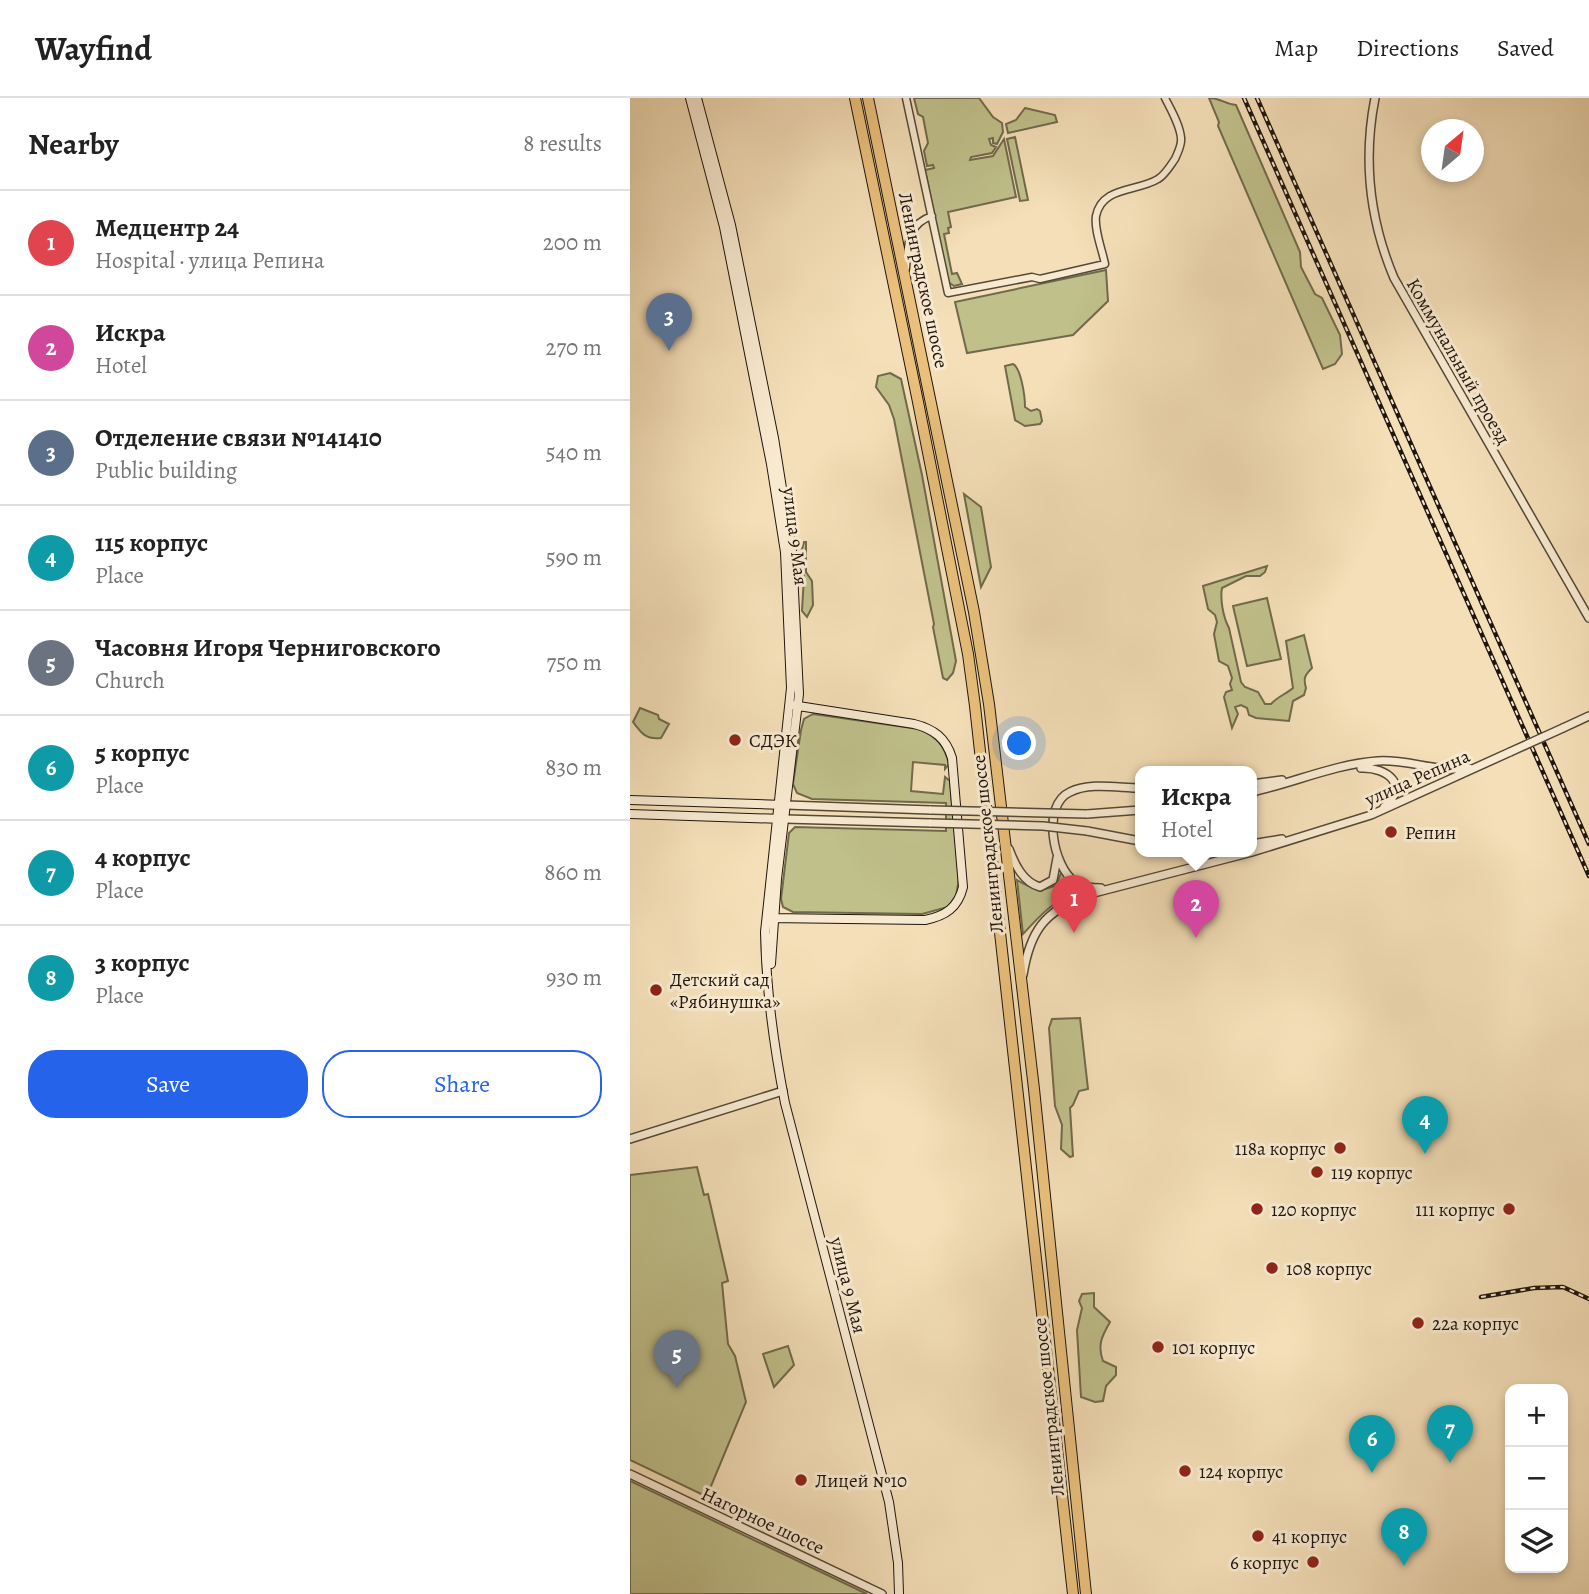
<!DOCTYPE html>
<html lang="en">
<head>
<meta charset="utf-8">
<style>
	body { margin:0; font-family:Alegreya,serif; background:#f2f2f2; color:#222 }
	.controls { position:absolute; right:21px; bottom:21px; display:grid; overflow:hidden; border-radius:14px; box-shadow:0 4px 10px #0003 }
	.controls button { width:63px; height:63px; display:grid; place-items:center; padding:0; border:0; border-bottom:2px solid #e0e0e0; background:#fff; color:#222; font:35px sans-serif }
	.compass { position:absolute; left:791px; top:21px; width:63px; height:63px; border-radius:50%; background:#fff; box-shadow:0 4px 10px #0003; rotate:29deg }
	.you { position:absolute; left:390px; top:646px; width:24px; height:24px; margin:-18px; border:5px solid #fff; border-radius:50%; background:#1a73e8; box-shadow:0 0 0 10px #1a73e833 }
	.badge { display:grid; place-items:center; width:46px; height:46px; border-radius:50%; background:#2563eb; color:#fff; font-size:23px; font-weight:700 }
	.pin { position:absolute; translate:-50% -58px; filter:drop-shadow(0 2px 4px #0008) }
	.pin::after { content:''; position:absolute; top:37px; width:24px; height:21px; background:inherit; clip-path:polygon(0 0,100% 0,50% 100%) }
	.popup { position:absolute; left:505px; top:668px; width:122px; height:91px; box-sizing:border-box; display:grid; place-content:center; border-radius:14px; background:#fff; filter:drop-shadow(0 2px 5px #0005); font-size:23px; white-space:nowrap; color:#767676 }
	.popup b { font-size:26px; color:#222 }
	.popup::after { content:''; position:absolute; left:50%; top:100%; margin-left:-14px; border:14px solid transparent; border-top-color:#fff }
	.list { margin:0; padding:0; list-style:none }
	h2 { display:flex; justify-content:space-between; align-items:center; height:91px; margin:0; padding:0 28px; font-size:30px }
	h2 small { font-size:23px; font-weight:400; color:#767676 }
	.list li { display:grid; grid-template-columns:46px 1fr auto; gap:21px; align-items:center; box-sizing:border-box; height:105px; padding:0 28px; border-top:2px solid #e0e0e0 }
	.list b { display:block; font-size:26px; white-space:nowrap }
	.list p { margin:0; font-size:23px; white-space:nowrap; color:#767676 }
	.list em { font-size:23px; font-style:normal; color:#767676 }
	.actions { display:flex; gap:14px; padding:21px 28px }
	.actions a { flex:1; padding:16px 0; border:2px solid #2563eb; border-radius:28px; text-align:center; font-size:24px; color:#2563eb }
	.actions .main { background:#2563eb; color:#fff }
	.icon { flex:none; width:38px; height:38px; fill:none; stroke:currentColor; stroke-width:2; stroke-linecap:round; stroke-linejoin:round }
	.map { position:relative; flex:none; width:959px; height:1496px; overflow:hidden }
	header { display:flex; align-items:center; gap:42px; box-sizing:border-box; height:98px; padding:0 35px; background:#fff; border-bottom:2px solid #e0e0e0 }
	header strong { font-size:33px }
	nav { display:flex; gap:38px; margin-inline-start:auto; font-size:24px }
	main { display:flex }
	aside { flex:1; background:#fff }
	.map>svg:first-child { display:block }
	.green { fill:#c0c08b; stroke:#706a4c; stroke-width:2 }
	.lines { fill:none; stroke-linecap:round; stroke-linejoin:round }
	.minor-casing { stroke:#544837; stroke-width:9 }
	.tertiary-casing { stroke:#544837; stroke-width:10 }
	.secondary-casing { stroke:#1f150c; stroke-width:10 }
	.trunk-casing { stroke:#1f150c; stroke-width:12 }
	.minor { stroke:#f8ead1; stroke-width:6 }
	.tertiary { stroke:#f8ead1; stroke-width:7 }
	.secondary { stroke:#f8ead1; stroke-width:8 }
	.trunk { stroke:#eac07c; stroke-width:10 }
	.rail-casing { stroke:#1f150c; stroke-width:4.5 }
	.rail { stroke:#f8ead1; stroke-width:2; stroke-dasharray:5; stroke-linecap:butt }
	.tertiary-bridge-casing { stroke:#544837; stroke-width:10; stroke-linecap:butt }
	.tertiary-bridge { stroke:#f8ead1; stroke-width:7 }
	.poi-dot { fill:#8f2418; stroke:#f8ead1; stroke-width:2.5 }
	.labels { text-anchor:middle; stroke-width:6; stroke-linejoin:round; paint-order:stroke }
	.street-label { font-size:19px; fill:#1f150c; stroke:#f8ead1 }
	.poi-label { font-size:19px; fill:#1f150c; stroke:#f8ead1; text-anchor:start }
</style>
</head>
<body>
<header>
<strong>Wayfind</strong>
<nav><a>Map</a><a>Directions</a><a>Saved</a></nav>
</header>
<main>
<aside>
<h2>Nearby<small>8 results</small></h2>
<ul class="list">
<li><span class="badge" style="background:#e0444e">1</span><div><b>Медцентр 24</b><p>Hospital · улица Репина</p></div><em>200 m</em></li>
<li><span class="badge" style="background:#d1479c">2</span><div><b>Искра</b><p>Hotel</p></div><em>270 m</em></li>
<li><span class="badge" style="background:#5c6f8a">3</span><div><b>Отделение связи №141410</b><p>Public building</p></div><em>540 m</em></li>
<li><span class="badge" style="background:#0f9aa8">4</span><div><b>115 корпус</b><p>Place</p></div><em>590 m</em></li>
<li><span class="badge" style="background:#6b7280">5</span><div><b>Часовня Игоря Черниговского</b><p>Church</p></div><em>750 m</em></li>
<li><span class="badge" style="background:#0f9aa8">6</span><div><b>5 корпус</b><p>Place</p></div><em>830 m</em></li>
<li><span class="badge" style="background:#0f9aa8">7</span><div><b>4 корпус</b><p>Place</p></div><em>860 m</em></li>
<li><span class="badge" style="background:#0f9aa8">8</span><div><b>3 корпус</b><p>Place</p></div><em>930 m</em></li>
</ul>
<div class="actions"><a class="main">Save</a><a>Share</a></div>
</aside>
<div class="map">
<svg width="959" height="1496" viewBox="0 0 959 1496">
	<rect width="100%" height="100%" fill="#f4dfb8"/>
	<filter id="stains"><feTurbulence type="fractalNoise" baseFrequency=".00286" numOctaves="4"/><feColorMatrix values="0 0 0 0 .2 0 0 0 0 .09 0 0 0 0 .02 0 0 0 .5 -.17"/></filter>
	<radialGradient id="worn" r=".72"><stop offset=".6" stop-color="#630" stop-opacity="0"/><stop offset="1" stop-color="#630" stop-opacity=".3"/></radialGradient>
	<path class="green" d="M 284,0 L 349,0 L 363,19 L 372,25 L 373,34 L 367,46 L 363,45 L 363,40 L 359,41 L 361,47 L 366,49 L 362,55 L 341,59 L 340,62 L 363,58 L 374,41 L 386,99 L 318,114 L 321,129 L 318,130 L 319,135 L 314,136 L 322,176 L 327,175 L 332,186 L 324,188 L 318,184 L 295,72 L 304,70 L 303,67 L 297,68 L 294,53 L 298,45 L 293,19 L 288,16 Z
		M 579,0 C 590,0 595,6 606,7 L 670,154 L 671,169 L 685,196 L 692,200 L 710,237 L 712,256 L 705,266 L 693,271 L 588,28 L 589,24 Z
		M 395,10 L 425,17 L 427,24 L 378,35 L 376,26 L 386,22 Z
		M 385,39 L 398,102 L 390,103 L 377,41 Z
		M 476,172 L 478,203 L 443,237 L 337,255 L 325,204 Z
		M 383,266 C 391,270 395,298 395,309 L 401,313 L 407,311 L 410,313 L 412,323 L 410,326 L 395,328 L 385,322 L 375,268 Z
		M 260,275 L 271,281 L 292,377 L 326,563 L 323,575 L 317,582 L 313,580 L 303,529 L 304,526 L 264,321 L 259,307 L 246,289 L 248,278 Z
		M 334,396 L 351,409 L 361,469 L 351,489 Z
		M 174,444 L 176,444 L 176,474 L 182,483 L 183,507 L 177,519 L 172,513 L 174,478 L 170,472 L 170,458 Z
		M 637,468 L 635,474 L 630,478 L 616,478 L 592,490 C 590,501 593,519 599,530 L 611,584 L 615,589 L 628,594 L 635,606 L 641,606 C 647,599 656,596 663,590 L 656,543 L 674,537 L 682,570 C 675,577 673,580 676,590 L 674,597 L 663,603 L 659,623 L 626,620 L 619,617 L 617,610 L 611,607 L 605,609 L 608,616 L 602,630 L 594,599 L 596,594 L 602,592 L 600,586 L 602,580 L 598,568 L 589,563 L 584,536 L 587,524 L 585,517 L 578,511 L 573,488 Z
		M 637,500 L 651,561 L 617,568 L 603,508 Z
		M 10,610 L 28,617 L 29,621 L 39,626 L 31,640 C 16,642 11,635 3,624 Z
		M 183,616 L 289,631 C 307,639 314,647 319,666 L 315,671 L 315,667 L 283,664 L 281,693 L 313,696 L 315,679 L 320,683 L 329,781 L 326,798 L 318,809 L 292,816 L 163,814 L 153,809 L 151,801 L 159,735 L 165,729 L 316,733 L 316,705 L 182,701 L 167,695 L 163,686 L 171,632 L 174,621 Z
		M 432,773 L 441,785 L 453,794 C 421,803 414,814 393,836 L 387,782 C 400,790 411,795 426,787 Z
		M 450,920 L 458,991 L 449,993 L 443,1007 L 440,1010 L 443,1058 L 440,1059 L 431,1051 L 432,1027 L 425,1008 L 419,930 L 422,921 Z
		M 67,1069 L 74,1097 L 78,1096 L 98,1183 L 92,1185 L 98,1246 L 105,1258 L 116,1304 L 79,1393 L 71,1396 L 0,1362 L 0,1077 Z
		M 464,1195 L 464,1209 L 480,1224 C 472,1238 467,1247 473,1263 L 486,1269 L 486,1277 L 476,1288 L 473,1303 L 465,1304 L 451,1299 L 447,1232 L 452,1210 L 449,1203 L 452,1196 Z
		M 158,1248 L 164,1267 L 144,1289 L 133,1256 Z
		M 0,1383 L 235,1495 L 237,1496 L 0,1496 Z"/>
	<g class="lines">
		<g class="minor-casing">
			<path id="minor" d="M 276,0 L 318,195 L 402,179 L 410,181 L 475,166 C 472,151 464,132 466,118 C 472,88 507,94 528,81 C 535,77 540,68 545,61 C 548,54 552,47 551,40 C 550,27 541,12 535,0
				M 276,170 C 278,147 277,126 302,118"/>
		</g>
		<g class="tertiary-casing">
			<path id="tertiary" d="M 745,0 C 733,61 740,123 764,180 L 959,520
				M 933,630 L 959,618
				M 731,670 C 758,669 780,688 754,709
				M 622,686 L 652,682
				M 622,694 C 663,685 705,666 748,663 C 779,661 807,675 839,670
				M 156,707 L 301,712
				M 457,716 L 510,712
				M 155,721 L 301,725
				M 457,733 L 510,743
				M 622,746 L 652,741
				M 379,751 C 385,767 393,784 410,789 L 423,782 L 427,760
				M 622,754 L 741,717 L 880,654
				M 471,790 C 462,790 453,789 445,784 C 423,769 411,707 440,694 C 460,684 489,690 510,690
				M 393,877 C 400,833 414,814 456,797 L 622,754
				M 0,1041 L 153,993
				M 0,1376 L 252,1496"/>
		</g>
		<g class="secondary-casing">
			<path id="secondary" d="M 60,0 L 94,129 L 141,366 L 155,454 L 161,590 L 135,834 C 136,891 144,949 155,1005 L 259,1404 L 268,1465 L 269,1496
				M 67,0 L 101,127 L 144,340 L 162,453 L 169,596 L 147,781 L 141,866
				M 0,702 L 154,707
				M 0,716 L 152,721
				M 139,820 L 295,822 C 315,818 328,810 333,789 L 322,660 C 316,640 304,631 284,626 L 162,607"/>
		</g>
		<g class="trunk-casing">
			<path id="trunk" d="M 225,0 L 287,299 L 338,556 L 345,608 L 443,1496
				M 238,0 L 344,514 L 359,606 L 404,991 L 456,1496"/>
		</g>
		<use href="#minor" class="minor"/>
		<use href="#tertiary" class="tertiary"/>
		<use href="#secondary" class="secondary"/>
		<use href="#trunk" class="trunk"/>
		<g class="rail-casing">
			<path id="rail" d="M 614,0 L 959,778
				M 627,0 L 959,746
				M 851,1199 L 904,1190 L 933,1189 L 959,1201"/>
		</g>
		<use href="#rail" class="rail"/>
		<g class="tertiary-bridge-casing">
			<path id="tertiary-bridge" d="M 880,654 L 933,630
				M 301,712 L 457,716
				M 301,725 L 413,728 L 457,733"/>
		</g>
		<use href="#tertiary-bridge" class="tertiary-bridge"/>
	</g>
	<g class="poi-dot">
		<circle cx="105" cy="642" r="7"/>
		<circle cx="761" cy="734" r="7"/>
		<circle cx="26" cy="892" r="7"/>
		<circle cx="710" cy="1050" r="7"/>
		<circle cx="687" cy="1074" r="7"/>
		<circle cx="627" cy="1111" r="7"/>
		<circle cx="879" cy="1111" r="7"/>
		<circle cx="642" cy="1170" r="7"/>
		<circle cx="788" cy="1225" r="7"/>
		<circle cx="528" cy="1249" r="7"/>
		<circle cx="555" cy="1373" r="7"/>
		<circle cx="171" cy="1382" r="7"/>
		<circle cx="628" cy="1438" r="7"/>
		<circle cx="683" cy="1464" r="7"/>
	</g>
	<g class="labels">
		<g class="street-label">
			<text transform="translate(294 182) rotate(78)" y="7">Ленинградское шоссе</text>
			<text transform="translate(829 263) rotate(60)" y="7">Коммунальный проезд</text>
			<text transform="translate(166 438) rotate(83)" y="7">улица 9 Мая</text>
			<text transform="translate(787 679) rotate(-24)" y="7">улица Репина</text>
			<text transform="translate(357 746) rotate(-96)" y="7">Ленинградское шоссе</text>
			<text transform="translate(219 1187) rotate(76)" y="7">улица 9 Мая</text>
			<text transform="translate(418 1309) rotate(-96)" y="7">Ленинградское шоссе</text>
			<text transform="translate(133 1422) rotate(25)" y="7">Нагорное шоссе</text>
		</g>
		<g class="poi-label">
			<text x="119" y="649">СДЭК</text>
			<text x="775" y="741">Репин</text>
			<text x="40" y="888">Детский сад<tspan x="40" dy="22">«Рябинушка»</tspan></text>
			<text x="696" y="1057" text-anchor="end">118а корпус</text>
			<text x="701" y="1081">119 корпус</text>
			<text x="641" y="1118">120 корпус</text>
			<text x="865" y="1118" text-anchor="end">111 корпус</text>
			<text x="656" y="1177">108 корпус</text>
			<text x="802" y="1232">22а корпус</text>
			<text x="542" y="1256">101 корпус</text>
			<text x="569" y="1380">124 корпус</text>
			<text x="185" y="1389">Лицей №10</text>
			<text x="642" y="1445">41 корпус</text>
			<text x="669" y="1471" text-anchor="end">6 корпус</text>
		</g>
	</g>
	<rect width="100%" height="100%" filter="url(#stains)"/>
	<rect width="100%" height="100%" fill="url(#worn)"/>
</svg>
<div class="controls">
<button>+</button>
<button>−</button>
<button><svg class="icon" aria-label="layers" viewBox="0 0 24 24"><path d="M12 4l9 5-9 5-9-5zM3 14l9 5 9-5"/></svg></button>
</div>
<svg class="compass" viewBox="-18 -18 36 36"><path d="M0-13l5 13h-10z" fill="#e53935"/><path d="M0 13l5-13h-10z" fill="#767676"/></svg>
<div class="you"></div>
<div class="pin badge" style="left:444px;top:835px;background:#e0444e">1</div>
<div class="pin badge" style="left:566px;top:840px;background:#d1479c">2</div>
<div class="popup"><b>Искра</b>Hotel</div>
<div class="pin badge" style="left:39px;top:253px;background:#5c6f8a">3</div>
<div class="pin badge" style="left:795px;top:1056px;background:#0f9aa8">4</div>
<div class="pin badge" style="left:47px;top:1290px;background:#6b7280">5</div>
<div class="pin badge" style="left:742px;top:1375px;background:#0f9aa8">6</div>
<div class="pin badge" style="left:820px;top:1365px;background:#0f9aa8">7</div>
<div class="pin badge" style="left:774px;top:1468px;background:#0f9aa8">8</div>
</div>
</main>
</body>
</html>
